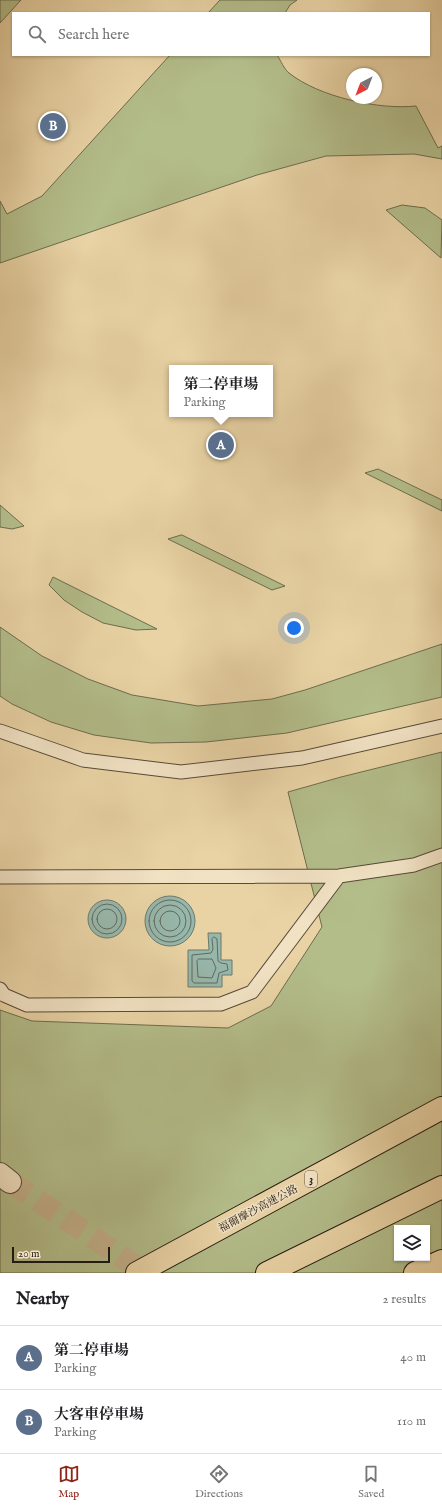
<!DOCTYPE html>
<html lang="en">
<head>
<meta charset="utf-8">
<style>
	body { margin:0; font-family:"IM FELL English","Noto Serif TC",serif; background:#f6f6f6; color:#202124 }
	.controls { position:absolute; right:12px; bottom:12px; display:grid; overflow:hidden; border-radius:0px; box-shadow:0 1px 3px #0004 }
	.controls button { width:36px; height:36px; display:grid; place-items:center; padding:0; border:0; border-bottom:1px solid #e0e0e0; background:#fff; color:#202124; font:20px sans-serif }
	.compass { position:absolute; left:346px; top:68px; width:36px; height:36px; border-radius:50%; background:#fff; box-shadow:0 1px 3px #0004; rotate:222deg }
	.scale { position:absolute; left:12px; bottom:10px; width:98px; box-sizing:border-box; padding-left:4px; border:2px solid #271c13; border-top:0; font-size:11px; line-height:14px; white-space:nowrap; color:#271c13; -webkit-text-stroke:3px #f1e2c4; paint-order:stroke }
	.you { position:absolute; left:294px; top:628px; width:14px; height:14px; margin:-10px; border:3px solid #fff; border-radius:50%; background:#1a73e8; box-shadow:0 0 0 6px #1a73e833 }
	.badge { display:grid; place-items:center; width:26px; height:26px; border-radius:50%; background:#8f2418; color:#fff; font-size:13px; font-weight:700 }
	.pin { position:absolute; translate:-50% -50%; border:2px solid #fff; box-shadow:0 1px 4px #0006 }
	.popup { position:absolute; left:169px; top:365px; width:104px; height:52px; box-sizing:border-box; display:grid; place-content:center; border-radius:0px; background:#fff; filter:drop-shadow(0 1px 3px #0005); font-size:13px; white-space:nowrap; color:#757577 }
	.popup b { font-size:15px; color:#202124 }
	.popup::after { content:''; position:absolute; left:50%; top:100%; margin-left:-8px; border:8px solid transparent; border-top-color:#fff }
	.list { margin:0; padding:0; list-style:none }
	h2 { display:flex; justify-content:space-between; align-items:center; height:52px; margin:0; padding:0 16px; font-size:17px }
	h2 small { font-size:13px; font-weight:400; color:#757577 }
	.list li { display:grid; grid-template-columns:26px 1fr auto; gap:12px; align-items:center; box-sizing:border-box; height:64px; padding:0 16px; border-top:1px solid #e0e0e0 }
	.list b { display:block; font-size:15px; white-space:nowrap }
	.list p { margin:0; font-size:13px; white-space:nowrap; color:#757577 }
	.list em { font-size:13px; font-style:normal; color:#757577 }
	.icon { flex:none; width:22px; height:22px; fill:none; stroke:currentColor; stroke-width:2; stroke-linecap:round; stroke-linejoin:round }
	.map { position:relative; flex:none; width:442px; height:1273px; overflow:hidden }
	.search { position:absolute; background:#fff; box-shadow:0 1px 3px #0004; left:12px; right:12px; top:12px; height:44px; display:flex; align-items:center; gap:10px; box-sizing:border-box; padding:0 14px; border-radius:0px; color:#757577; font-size:15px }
	.sheet { height:180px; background:#fff }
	nav { display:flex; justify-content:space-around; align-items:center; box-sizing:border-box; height:56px; border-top:1px solid #e0e0e0; background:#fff; font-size:11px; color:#757577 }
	nav a { display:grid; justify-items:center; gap:2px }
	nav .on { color:#8f2418 }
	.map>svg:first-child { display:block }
	.green { fill:#b3bd8a; stroke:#6d6c4e; fill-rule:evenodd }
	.water { fill:#97b7ab; stroke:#6a796e }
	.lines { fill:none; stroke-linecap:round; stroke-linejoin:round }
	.shore { stroke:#5f6a5f; stroke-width:1 }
	.minor-tunnel { stroke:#c2ae88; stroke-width:22; stroke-dasharray:22 11; stroke-linecap:butt }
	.service-casing { stroke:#584a38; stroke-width:15 }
	.minor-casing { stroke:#584a38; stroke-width:24 }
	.motorway-casing { stroke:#271c13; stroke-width:24 }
	.service { stroke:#f1e2c4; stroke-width:13 }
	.minor { stroke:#f1e2c4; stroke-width:22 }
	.motorway { stroke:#e9d3a5; stroke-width:22 }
	.labels { text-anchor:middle; stroke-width:3; stroke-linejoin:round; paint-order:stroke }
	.shield { fill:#f1e2c4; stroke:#645748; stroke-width:1 }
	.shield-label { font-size:10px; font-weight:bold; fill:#271c13 }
	.street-label { font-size:11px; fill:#271c13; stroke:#f1e2c4 }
</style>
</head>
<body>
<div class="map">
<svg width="442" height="1273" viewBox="0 0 442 1273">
	<rect width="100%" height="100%" fill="#e9d3a5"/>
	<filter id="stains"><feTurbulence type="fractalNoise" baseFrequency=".005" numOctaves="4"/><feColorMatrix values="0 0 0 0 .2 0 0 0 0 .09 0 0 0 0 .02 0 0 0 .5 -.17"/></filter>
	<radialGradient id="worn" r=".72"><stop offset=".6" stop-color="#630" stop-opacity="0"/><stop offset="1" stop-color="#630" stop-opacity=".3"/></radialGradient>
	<path class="green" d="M 0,0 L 21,0 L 0,23 Z
		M 220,0 L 297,0 L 290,5 L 285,13 L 208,13 Z
		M 170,55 L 277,55 C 281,61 284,69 289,73 C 319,97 379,110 416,106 L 438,148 L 442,146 L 442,159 L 414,154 L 326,156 L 257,175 L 0,263 L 0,201 L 7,214 L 42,196 Z
		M 402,205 L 425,208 L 442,220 L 441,258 L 386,210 Z
		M 378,469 L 442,500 L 442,511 L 365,473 Z
		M 0,505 L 24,526 L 12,529 L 0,527 Z
		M 181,535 L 182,535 L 285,586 L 272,590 L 168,539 Z
		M 53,577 L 157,629 L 136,630 L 103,623 L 82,612 L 64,600 L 49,585 Z
		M 0,627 L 42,656 L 88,679 L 132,695 L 198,706 L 272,699 L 305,690 L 442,644 L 442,697 L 287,733 L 206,742 L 151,743 L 94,735 L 51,722 L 12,704 L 0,696 Z
		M 442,752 L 442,1273 L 0,1273 L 0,1010 L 32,1021 L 228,1028 L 271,1006 L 322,927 L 288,792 L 341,777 ZM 397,1228 L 427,1228 L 427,1258 L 397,1258 Z"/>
	<path class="water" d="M145 921a25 25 0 1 1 50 0a25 25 0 1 1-50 0Z
		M88 919a19 19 0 1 1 38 0a19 19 0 1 1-38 0Z
		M 208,933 L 221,933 L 221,960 L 232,960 L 232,975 L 222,975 L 222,987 L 188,987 L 188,950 L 209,950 Z"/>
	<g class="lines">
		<path class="shore" d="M149 921a21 21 0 1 1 42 0a21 21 0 1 1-42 0Z
			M92 919a15 15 0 1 1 30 0a15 15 0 1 1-30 0Z
			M154 921a16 16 0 1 1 32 0a16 16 0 1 1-32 0Z
			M97 919a10 10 0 1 1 20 0a10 10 0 1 1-20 0Z
			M160 921a10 10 0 1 1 20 0a10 10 0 1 1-20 0Z
			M 214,937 L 217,939 L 218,961 L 221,963 L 227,964 L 228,970 L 219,973 L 217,983 L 194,983 L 192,981 L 192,955 L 211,953 L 213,949 L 212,939 Z
			M 199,959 L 212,959 L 216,968 L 212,978 L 198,977 L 197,961 Z"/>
		<path class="minor-tunnel" d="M 10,1182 L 146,1273"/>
		<g class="service-casing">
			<path id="service" d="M 0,731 L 83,760 L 181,772 L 302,758 L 442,726
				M 0,877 L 339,876 L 414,865 L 442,855
				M 0,989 L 4,995 L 27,1005 L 221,1004 L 252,992 L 339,876"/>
		</g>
		<g class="minor-casing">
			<path id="minor" d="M 0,1174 L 10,1182"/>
		</g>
		<g class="motorway-casing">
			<path id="motorway" d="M 137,1273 L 442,1108
				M 267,1273 L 442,1187
				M 415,1273 L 442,1261"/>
		</g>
		<use href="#service" class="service"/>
		<use href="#minor" class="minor"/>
		<use href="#motorway" class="motorway"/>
	</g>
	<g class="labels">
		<rect class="shield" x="305" y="1171" width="12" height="16" rx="3"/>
		<g class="shield-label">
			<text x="311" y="1183">3</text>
		</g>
		<g class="street-label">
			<text transform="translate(258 1208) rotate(-28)" y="4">福爾摩沙高速公路</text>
		</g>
	</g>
	<rect width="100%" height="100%" filter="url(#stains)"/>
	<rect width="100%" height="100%" fill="url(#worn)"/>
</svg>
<div class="controls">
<button><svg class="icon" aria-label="layers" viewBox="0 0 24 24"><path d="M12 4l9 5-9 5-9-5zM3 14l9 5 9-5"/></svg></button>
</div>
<svg class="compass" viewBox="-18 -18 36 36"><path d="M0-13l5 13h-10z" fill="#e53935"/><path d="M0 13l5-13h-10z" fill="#757577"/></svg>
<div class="scale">20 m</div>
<div class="you"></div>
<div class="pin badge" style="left:221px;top:445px;background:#5c6f8a">A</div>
<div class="popup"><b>第二停車場</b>Parking</div>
<div class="pin badge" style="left:53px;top:126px;background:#5c6f8a">B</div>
<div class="search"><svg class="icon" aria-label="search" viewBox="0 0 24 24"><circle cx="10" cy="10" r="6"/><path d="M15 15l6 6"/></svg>Search here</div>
</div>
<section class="sheet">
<h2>Nearby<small>2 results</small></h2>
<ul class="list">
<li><span class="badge" style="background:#5c6f8a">A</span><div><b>第二停車場</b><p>Parking</p></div><em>40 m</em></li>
<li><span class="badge" style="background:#5c6f8a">B</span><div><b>大客車停車場</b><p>Parking</p></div><em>110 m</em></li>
</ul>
</section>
<nav>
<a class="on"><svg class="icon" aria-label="map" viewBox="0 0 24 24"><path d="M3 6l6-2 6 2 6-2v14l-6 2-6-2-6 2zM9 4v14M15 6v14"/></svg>Map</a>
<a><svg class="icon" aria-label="directions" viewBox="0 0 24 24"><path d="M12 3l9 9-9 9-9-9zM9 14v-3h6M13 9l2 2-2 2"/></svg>Directions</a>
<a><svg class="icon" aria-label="saved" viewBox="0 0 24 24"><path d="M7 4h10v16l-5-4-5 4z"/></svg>Saved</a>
</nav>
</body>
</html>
